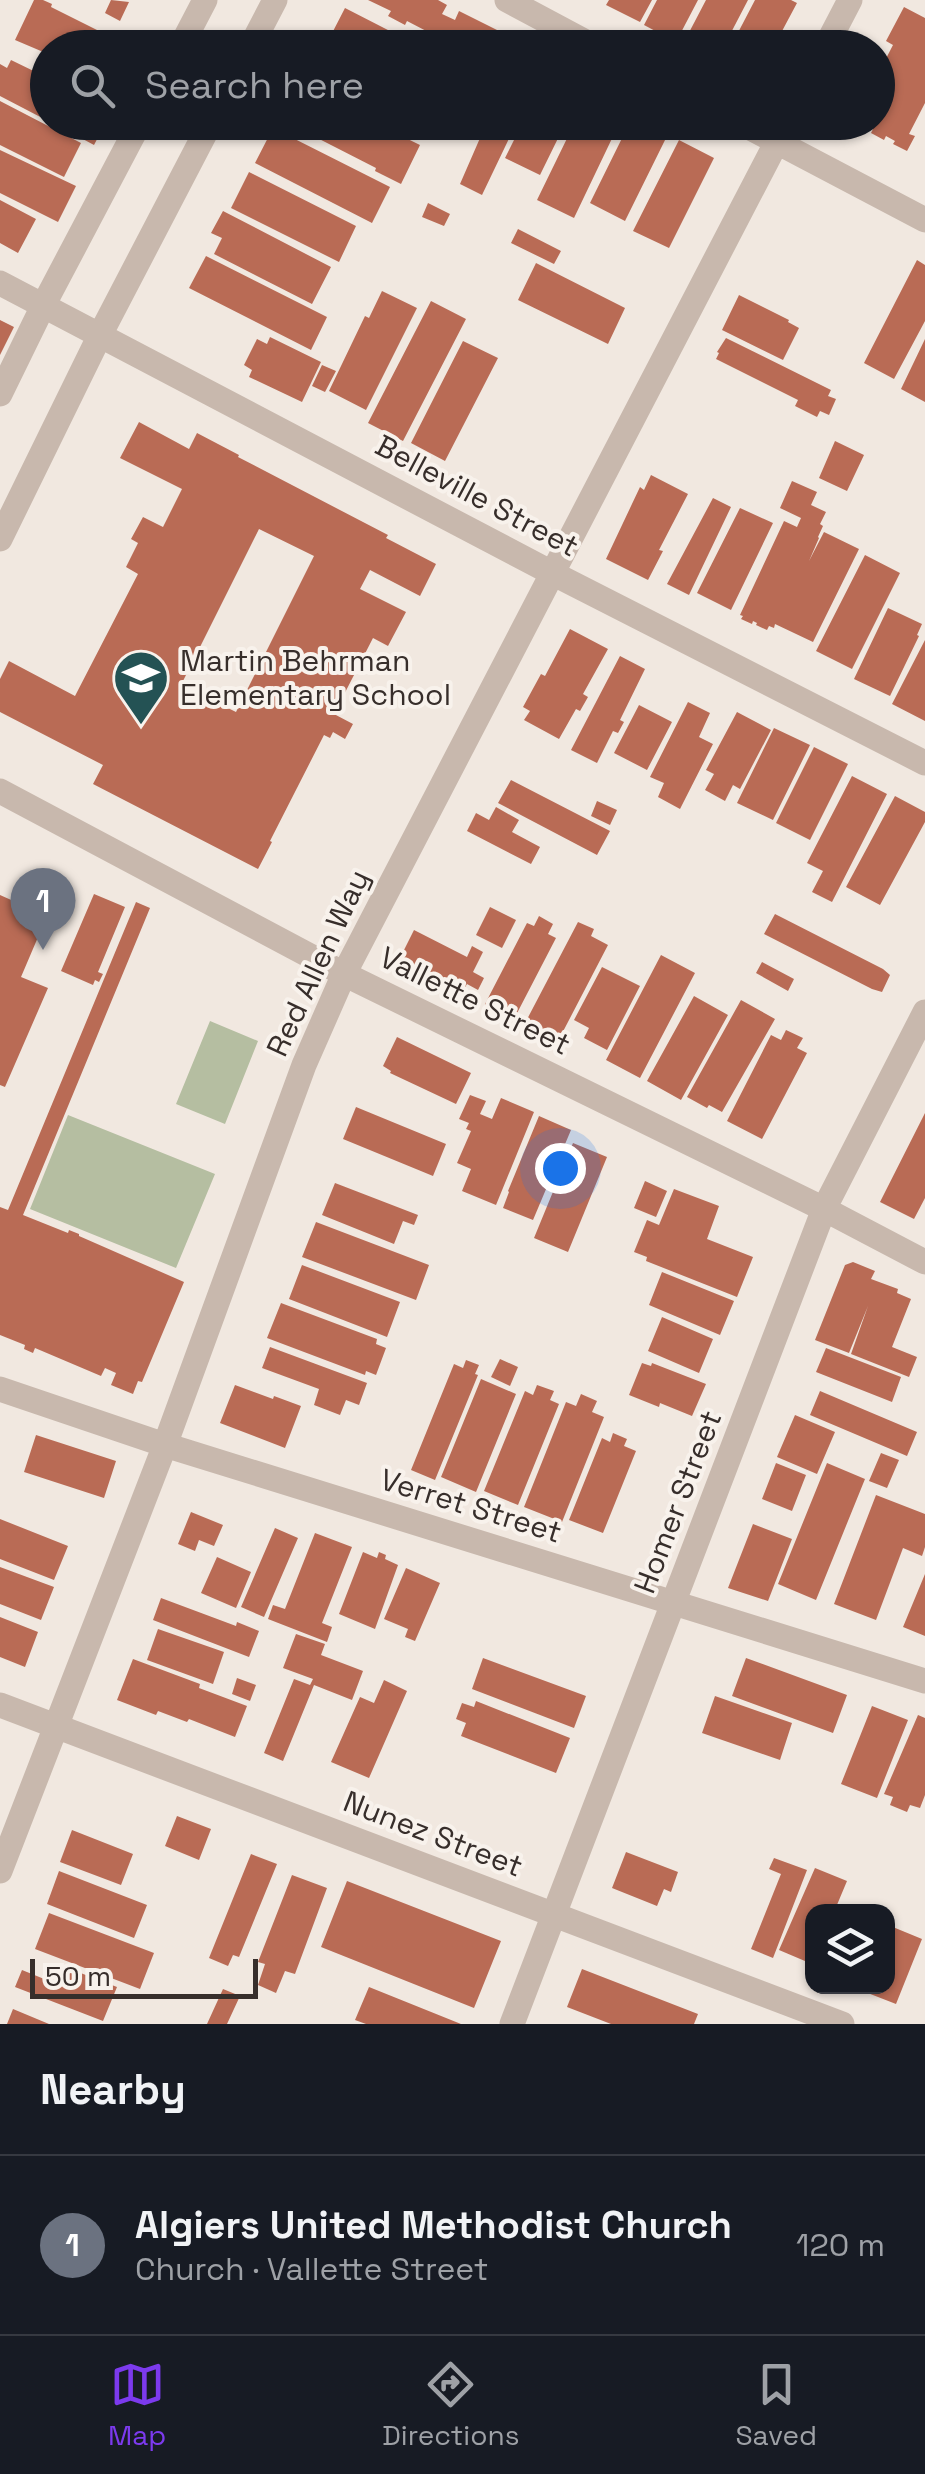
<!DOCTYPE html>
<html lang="en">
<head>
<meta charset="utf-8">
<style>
	body { margin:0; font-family:"Space Grotesk",sans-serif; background:#242831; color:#f1f3f6 }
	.controls { position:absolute; right:30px; bottom:30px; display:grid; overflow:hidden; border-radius:20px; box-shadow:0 2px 8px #0004 }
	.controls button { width:90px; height:90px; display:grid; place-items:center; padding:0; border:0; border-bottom:2px solid #363941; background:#171b24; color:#f1f3f6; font:50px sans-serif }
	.scale { position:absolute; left:30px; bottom:25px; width:228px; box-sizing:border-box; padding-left:10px; border:5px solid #372e2b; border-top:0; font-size:28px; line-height:35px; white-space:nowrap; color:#372e2b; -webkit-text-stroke:8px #f8f2ec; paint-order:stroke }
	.you { position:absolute; left:560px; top:1168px; width:35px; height:35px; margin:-25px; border:8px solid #fff; border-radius:50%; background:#1a73e8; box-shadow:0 0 0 15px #1a73e833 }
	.badge { display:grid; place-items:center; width:65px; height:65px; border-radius:50%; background:#7c3aed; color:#fff; font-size:32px; font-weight:700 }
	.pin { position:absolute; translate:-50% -82px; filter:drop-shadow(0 2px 5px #0008) }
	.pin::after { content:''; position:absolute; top:52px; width:35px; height:30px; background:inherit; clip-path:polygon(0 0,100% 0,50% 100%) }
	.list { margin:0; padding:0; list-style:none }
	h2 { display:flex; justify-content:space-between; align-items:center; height:130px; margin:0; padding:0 40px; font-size:42px }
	h2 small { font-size:32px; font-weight:400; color:#9ea1a6 }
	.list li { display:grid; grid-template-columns:65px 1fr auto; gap:30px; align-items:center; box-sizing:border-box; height:180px; padding:0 40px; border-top:2px solid #363941 }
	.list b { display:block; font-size:38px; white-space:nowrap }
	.list p { margin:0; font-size:32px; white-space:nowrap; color:#9ea1a6 }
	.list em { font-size:32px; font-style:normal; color:#9ea1a6 }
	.icon { flex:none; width:55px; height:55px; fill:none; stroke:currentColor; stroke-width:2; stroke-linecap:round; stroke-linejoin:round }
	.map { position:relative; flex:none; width:925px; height:2024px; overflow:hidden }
	.search { position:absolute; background:#171b24; box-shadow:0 2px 8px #0004; left:30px; right:30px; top:30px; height:110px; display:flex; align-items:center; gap:25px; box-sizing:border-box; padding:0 35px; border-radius:55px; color:#9ea1a6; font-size:38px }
	.sheet { height:310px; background:#171b24 }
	nav { display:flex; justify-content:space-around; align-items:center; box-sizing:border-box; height:140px; border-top:2px solid #363941; background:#171b24; font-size:28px; color:#9ea1a6 }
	nav a { display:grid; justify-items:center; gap:5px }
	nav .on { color:#7c3aed }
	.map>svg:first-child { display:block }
	.green { fill:#b5bea1 }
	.building { fill:#b96b55; fill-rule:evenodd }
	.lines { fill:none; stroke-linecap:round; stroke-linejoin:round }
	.minor { stroke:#c8b8ad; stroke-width:25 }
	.labels { text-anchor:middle; stroke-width:8; stroke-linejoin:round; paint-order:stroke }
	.street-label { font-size:30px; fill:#372e2b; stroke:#f8f2ec }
	.poi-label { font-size:30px; fill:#372e2b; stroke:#f8f2ec; text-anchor:start }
</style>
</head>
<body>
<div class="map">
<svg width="925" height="2024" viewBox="0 0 925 2024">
	<rect width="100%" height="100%" fill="#f1e8e0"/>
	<path class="green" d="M 210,1021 L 258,1041 L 225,1124 L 176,1104 Z
		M 68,1115 L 215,1174 L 176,1268 L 30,1209 Z"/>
	<path class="building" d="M 34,0 L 43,0 L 52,4 L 51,7 L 107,35 L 108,32 L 122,40 L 118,48 L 48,48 L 48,54 L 15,40 Z
		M 111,0 L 129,2 L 120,21 L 105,13 Z
		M 368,0 L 438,0 L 447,5 L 442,14 L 455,20 L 459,11 L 497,30 L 488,48 L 440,48 L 446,37 L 433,31 L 432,34 L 407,21 L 405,25 L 388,16 L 391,11 Z
		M 609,0 L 652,0 L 640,22 L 606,5 Z
		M 657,0 L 698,0 L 676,42 L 644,25 Z
		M 706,0 L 748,0 L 723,48 L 689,48 L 683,44 Z
		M 755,0 L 791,0 L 797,3 L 773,48 L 730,48 Z
		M 904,7 L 925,18 L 925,103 L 909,134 L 915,136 L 907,151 L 893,144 L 895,141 L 886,136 L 884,140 L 871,133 L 873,129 L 862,122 L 878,122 L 878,74 L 893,45 L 886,41 Z
		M 345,8 L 423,48 L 340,48 L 328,41 Z
		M 11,60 L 48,78 L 48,121 L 0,96 L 0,64 L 7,68 Z
		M 0,101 L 81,143 L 64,177 L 0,145 Z
		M 51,122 L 106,122 L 94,145 Z
		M 286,122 L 373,122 L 420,145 L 401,184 L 375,171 L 376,168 Z
		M 487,122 L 517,122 L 482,195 L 460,184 Z
		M 523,122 L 566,122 L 540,175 L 505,158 Z
		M 575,122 L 625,122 L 622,130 L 617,128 L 574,218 L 537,200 Z
		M 630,122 L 646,122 L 668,134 L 625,221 L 590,203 Z
		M 273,128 L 390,187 L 372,223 L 255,163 Z
		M 679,140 L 714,158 L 669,248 L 633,231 Z
		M 0,150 L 76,186 L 58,222 L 0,193 Z
		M 249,172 L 356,226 L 339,262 L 231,208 Z
		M 0,200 L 36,219 L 18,253 L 0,243 Z
		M 428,203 L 450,214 L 444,226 L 422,217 Z
		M 223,211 L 331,267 L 312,304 L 214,254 L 222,238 L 211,233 Z
		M 518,229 L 561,251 L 554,264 L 511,243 Z
		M 206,256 L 327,317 L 311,350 L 189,288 Z
		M 917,260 L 925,265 L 925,321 L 894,379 L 864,363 Z
		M 536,263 L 625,308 L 608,344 L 518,300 Z
		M 382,291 L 417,308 L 366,410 L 329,391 L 365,316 L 369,318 Z
		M 739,295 L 789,320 L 788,322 L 799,328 L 783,360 L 722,330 Z
		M 431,301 L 466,319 L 403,441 L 368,423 Z
		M 0,320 L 14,327 L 0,355 Z
		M 270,337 L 321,362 L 302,402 L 249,377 L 252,370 L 244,365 L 257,339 L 267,344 Z
		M 726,338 L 831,390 L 828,396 L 836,399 L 829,415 L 820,411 L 817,417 L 795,406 L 798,400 L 716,359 L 719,353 L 717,352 Z
		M 925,339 L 925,402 L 901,389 Z
		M 463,341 L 498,358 L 445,461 L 411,443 Z
		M 322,365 L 336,371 L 325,392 L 312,386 Z
		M 139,422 L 189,449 L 197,433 L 239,455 L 238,457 L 388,535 L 386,538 L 436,564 L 420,596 L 370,570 L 360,589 L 406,612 L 388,646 L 373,638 L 334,714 L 353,724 L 345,739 L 333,732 L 330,738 L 324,735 L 270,841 L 272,842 L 258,869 L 93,784 L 103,765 L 0,712 L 0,679 L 9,661 L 75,696 L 138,574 L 126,567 L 138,543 L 131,539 L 143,517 L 163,527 L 182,489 L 120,458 ZM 259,529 L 314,556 L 236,712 L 181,685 Z
		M 835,441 L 864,455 L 847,491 L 819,478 Z
		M 651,475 L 688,494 L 659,550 L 663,551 L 648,580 L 606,559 L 640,487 L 644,490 Z
		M 792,481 L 817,492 L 811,505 L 826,512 L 820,524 L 823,526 L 818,537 L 819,538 L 809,561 L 824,532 L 859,549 L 813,642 L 775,624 L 774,628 L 769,626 L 767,630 L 756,625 L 757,623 L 753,621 L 752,624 L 741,619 L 743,616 L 740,615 L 784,521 L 797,527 L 801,518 L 780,508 Z
		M 713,498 L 731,507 L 689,595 L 667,584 Z
		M 740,508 L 773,523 L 731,610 L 697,593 Z
		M 865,555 L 900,573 L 852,669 L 816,651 Z
		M 888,608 L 922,624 L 917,635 L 919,636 L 890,696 L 854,679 Z
		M 570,629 L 608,649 L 583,694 L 588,697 L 580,711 L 576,709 L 559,739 L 524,720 L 530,711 L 523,707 L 541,674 L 545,676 Z
		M 925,640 L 925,721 L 892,704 Z
		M 620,656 L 645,669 L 620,720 L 624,722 L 618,733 L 613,731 L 597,763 L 571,750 Z
		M 688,702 L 710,713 L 699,737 L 713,744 L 680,809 L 658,797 L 664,783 L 650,777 Z
		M 639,705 L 672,722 L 647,770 L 614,753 Z
		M 737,712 L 771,730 L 740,789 L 733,785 L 725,801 L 705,790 L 714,774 L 706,770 Z
		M 774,728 L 810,745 L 773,820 L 737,803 Z
		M 814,747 L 848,764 L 810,840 L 776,823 Z
		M 852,776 L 887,794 L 832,902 L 812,892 L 823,871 L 807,863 Z
		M 511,780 L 610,831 L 597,855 L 498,803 Z
		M 895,796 L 925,812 L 925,822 L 880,905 L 846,887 Z
		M 597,801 L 617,810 L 610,825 L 591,816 Z
		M 496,807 L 519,820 L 512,832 L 540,847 L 531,864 L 467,831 L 476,813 L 489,820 Z
		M 94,894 L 125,907 L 98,972 L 103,974 L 99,982 L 95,980 L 93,985 L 61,971 Z
		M 0,895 L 47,916 L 21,977 L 48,988 L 5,1087 L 0,1085 Z
		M 136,902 L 150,908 L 23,1215 L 68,1233 L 69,1230 L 79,1234 L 79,1236 L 184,1282 L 142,1382 L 138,1381 L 133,1394 L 111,1385 L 116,1373 L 105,1368 L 101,1376 L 35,1348 L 33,1353 L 24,1349 L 25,1345 L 0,1335 L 0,1207 L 8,1210 Z
		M 490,907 L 516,920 L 502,948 L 476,935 Z
		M 775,914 L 883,969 L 890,975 L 882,992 L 872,989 L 764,934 Z
		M 539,916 L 553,924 L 548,934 L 556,938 L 514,1019 L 485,1004 L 527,923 L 534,926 Z
		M 578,922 L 594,929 L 591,936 L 608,945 L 556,1045 L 523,1027 Z
		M 414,930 L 467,957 L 472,946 L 483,952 L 473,972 L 484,978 L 478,990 L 467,984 L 461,994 L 398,962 Z
		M 661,955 L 695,973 L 640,1078 L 606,1060 Z
		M 762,962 L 794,979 L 788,991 L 756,973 Z
		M 602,967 L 640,986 L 607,1050 L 584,1038 L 589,1028 L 574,1020 Z
		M 694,996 L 728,1015 L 681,1100 L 647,1081 Z
		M 741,1000 L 775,1019 L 722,1112 L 709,1105 L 707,1108 L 687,1097 Z
		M 786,1030 L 803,1038 L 797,1048 L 807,1053 L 762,1139 L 727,1121 L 771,1035 L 781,1040 Z
		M 397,1037 L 471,1073 L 456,1104 L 390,1073 L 391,1071 L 383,1066 Z
		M 470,1095 L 486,1101 L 480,1114 L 492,1119 L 501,1098 L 534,1112 L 496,1205 L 462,1191 L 471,1169 L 457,1163 L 471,1131 L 466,1129 L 469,1123 L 459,1119 Z
		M 356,1107 L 446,1144 L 433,1176 L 343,1139 Z
		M 925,1113 L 925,1198 L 914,1219 L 880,1202 Z
		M 539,1116 L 571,1130 L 533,1220 L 503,1208 L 509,1192 L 508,1191 Z
		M 573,1143 L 607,1157 L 568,1252 L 534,1238 Z
		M 645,1181 L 667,1191 L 656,1217 L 634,1208 Z
		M 335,1183 L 418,1215 L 414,1225 L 403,1221 L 394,1244 L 322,1215 Z
		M 674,1189 L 719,1206 L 707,1239 L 753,1257 L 737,1297 L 646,1261 L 647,1257 L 634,1252 L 647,1220 L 659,1225 Z
		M 316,1222 L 429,1265 L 416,1300 L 302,1257 Z
		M 853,1262 L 875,1271 L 871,1279 L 898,1289 L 897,1293 L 911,1299 L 892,1347 L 917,1357 L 909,1377 L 851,1354 L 868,1306 L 849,1353 L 815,1340 L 845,1265 Z
		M 302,1265 L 400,1302 L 387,1337 L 289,1299 Z
		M 662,1272 L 734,1301 L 720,1335 L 649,1305 Z
		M 281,1303 L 377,1339 L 376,1344 L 386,1348 L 376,1375 L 366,1371 L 365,1375 L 267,1338 Z
		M 662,1317 L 713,1339 L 699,1373 L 648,1351 Z
		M 270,1347 L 367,1383 L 359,1405 L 346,1400 L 340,1415 L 314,1405 L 319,1389 L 262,1368 Z
		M 826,1348 L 901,1377 L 892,1402 L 816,1372 Z
		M 500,1359 L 518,1367 L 510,1386 L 491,1377 Z
		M 466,1360 L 479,1365 L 475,1374 L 478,1375 L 435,1480 L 411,1470 L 454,1364 L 463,1368 Z
		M 642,1363 L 651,1366 L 652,1363 L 706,1384 L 692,1416 L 660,1403 L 659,1407 L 629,1395 Z
		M 481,1379 L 516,1394 L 476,1492 L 441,1477 Z
		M 235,1385 L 273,1399 L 274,1396 L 301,1406 L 285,1448 L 220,1423 Z
		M 537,1385 L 554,1391 L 550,1400 L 559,1404 L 518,1505 L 484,1491 L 525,1391 L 533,1395 Z
		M 820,1391 L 917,1432 L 907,1456 L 810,1415 Z
		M 581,1394 L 597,1401 L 592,1412 L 604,1417 L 562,1522 L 524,1507 L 566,1402 L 576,1406 Z
		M 795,1415 L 835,1432 L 817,1474 L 777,1457 Z
		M 613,1433 L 627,1439 L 624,1446 L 636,1451 L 603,1533 L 569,1520 L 602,1438 L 610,1442 Z
		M 36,1435 L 116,1461 L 104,1498 L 24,1472 Z
		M 881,1453 L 899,1460 L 887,1488 L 869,1481 Z
		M 776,1463 L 806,1475 L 792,1511 L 762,1499 Z
		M 827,1463 L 865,1479 L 816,1600 L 778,1584 Z
		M 876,1495 L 925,1514 L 925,1547 L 922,1556 L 903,1548 L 876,1620 L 834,1604 Z
		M 191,1512 L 223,1525 L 214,1546 L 199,1540 L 195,1551 L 178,1544 Z
		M 0,1519 L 68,1546 L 54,1580 L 0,1559 Z
		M 753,1524 L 792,1539 L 768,1601 L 728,1588 Z
		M 275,1528 L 298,1538 L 264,1617 L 241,1607 Z
		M 315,1533 L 352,1547 L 322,1623 L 332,1627 L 327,1642 L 268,1619 L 273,1605 L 285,1609 Z
		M 363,1552 L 377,1558 L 379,1552 L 386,1555 L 385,1559 L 398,1565 L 375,1629 L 339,1614 Z
		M 217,1557 L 251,1572 L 236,1608 L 201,1593 Z
		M 0,1567 L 54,1587 L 41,1620 L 0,1604 Z
		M 406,1568 L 440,1583 L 415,1641 L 405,1637 L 408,1629 L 384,1619 Z
		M 925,1574 L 925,1636 L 903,1627 Z
		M 161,1598 L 236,1626 L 237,1622 L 259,1631 L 249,1657 L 153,1620 Z
		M 0,1617 L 38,1632 L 25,1667 L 0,1657 Z
		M 158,1629 L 224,1652 L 213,1684 L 147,1660 Z
		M 296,1634 L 325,1644 L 321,1655 L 363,1671 L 352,1700 L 314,1685 L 283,1761 L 264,1753 L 294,1679 L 310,1685 L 313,1679 L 283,1668 Z
		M 483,1658 L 586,1696 L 574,1728 L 472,1689 Z
		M 746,1658 L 847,1695 L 833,1733 L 732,1696 Z
		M 133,1659 L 200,1684 L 199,1688 L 247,1706 L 235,1737 L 189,1719 L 187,1722 L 158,1711 L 156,1715 L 117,1700 Z
		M 237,1678 L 256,1685 L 250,1701 L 232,1694 Z
		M 384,1680 L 407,1691 L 369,1778 L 331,1762 L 360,1697 L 374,1703 Z
		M 715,1696 L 792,1723 L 780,1760 L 702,1733 Z
		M 476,1701 L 570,1738 L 556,1773 L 461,1736 L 466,1723 L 456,1719 L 462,1703 L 474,1707 Z
		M 872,1706 L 908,1720 L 877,1798 L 841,1784 Z
		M 918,1715 L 925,1718 L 925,1795 L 920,1808 L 910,1805 L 907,1812 L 890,1805 L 893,1797 L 884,1794 Z
		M 177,1816 L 211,1829 L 199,1860 L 165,1846 Z
		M 72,1830 L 133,1854 L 121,1885 L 60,1862 Z
		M 626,1852 L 678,1872 L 671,1892 L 664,1889 L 657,1906 L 612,1888 Z
		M 251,1854 L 277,1864 L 239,1957 L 233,1955 L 228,1966 L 209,1958 Z
		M 774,1858 L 807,1870 L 773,1958 L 751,1949 L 781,1874 L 769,1869 Z
		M 815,1868 L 847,1881 L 834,1912 L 812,1912 L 812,1964 L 779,1950 Z
		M 59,1871 L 147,1905 L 134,1938 L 47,1904 Z
		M 292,1875 L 327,1888 L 295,1974 L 285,1971 L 276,1993 L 258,1985 L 265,1964 L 258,1962 Z
		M 347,1881 L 501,1941 L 474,2008 L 321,1947 Z
		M 49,1913 L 154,1953 L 140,1989 L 35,1949 Z
		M 888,1925 L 922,1939 L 896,2004 L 860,1990 L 862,1986 L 888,1986 Z
		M 65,1967 L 117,1987 L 103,2021 L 15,1987 L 22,1970 L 59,1985 Z
		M 582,1969 L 698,2014 L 694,2024 L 611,2024 L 567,2007 Z
		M 369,1987 L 461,2024 L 366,2024 L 355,2020 Z
		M 223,1989 L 240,1996 L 227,2024 L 207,2024 Z
		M 13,2009 L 49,2024 L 7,2024 Z"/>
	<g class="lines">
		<path class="minor" d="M 507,0 L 597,48
			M 180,48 L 205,0
			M 250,48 L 275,0
			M 825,48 L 850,0
			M 739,122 L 925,220
			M 0,283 L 552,573 L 925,763
			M 0,394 L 43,306 L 140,122
			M 0,539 L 100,335 L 211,122
			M 0,791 L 344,974 L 824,1209 L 925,1262
			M 0,1389 L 165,1445 L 925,1681
			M 0,1705 L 842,2024
			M 0,1871 L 165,1445 L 304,1065 L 344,974 L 787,122
			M 512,2024 L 824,1209 L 925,1012"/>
	</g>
	<defs>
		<g id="school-pin" transform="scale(2.875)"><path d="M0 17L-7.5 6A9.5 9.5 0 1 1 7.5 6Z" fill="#245254" stroke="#f8f2ec"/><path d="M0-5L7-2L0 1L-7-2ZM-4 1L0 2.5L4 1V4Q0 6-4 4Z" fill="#fff"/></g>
	</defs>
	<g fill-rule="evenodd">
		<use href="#school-pin" x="141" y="678"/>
	</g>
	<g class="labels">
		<g class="street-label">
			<text transform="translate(477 496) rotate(28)" y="10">Belleville Street</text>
			<text transform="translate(318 963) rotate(-65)" y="10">Red Allen Way</text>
			<text transform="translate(475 1001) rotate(26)" y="10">Vallette Street</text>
			<text transform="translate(678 1502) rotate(-69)" y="10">Homer Street</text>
			<text transform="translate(471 1506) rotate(17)" y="10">Verret Street</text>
			<text transform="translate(433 1834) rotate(21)" y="10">Nunez Street</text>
		</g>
		<g class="poi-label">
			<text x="180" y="671">Martin Behrman<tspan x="180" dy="34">Elementary School</tspan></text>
		</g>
	</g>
</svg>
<div class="controls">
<button><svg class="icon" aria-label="layers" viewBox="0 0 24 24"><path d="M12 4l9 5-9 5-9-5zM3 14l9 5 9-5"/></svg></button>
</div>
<div class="scale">50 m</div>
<div class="you"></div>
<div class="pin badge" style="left:43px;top:950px;background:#6b7280">1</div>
<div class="search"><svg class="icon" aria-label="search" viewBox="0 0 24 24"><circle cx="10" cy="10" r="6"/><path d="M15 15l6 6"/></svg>Search here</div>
</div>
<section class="sheet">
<h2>Nearby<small></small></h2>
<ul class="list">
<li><span class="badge" style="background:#6b7280">1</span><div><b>Algiers United Methodist Church</b><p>Church · Vallette Street</p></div><em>120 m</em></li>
</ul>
</section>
<nav>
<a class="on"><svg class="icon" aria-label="map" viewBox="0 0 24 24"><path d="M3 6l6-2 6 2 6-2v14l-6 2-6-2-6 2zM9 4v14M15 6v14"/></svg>Map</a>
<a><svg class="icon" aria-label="directions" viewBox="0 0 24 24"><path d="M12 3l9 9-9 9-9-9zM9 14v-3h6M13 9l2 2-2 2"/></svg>Directions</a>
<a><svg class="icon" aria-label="saved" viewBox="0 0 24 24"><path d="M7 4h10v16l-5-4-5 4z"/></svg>Saved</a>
</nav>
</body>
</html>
